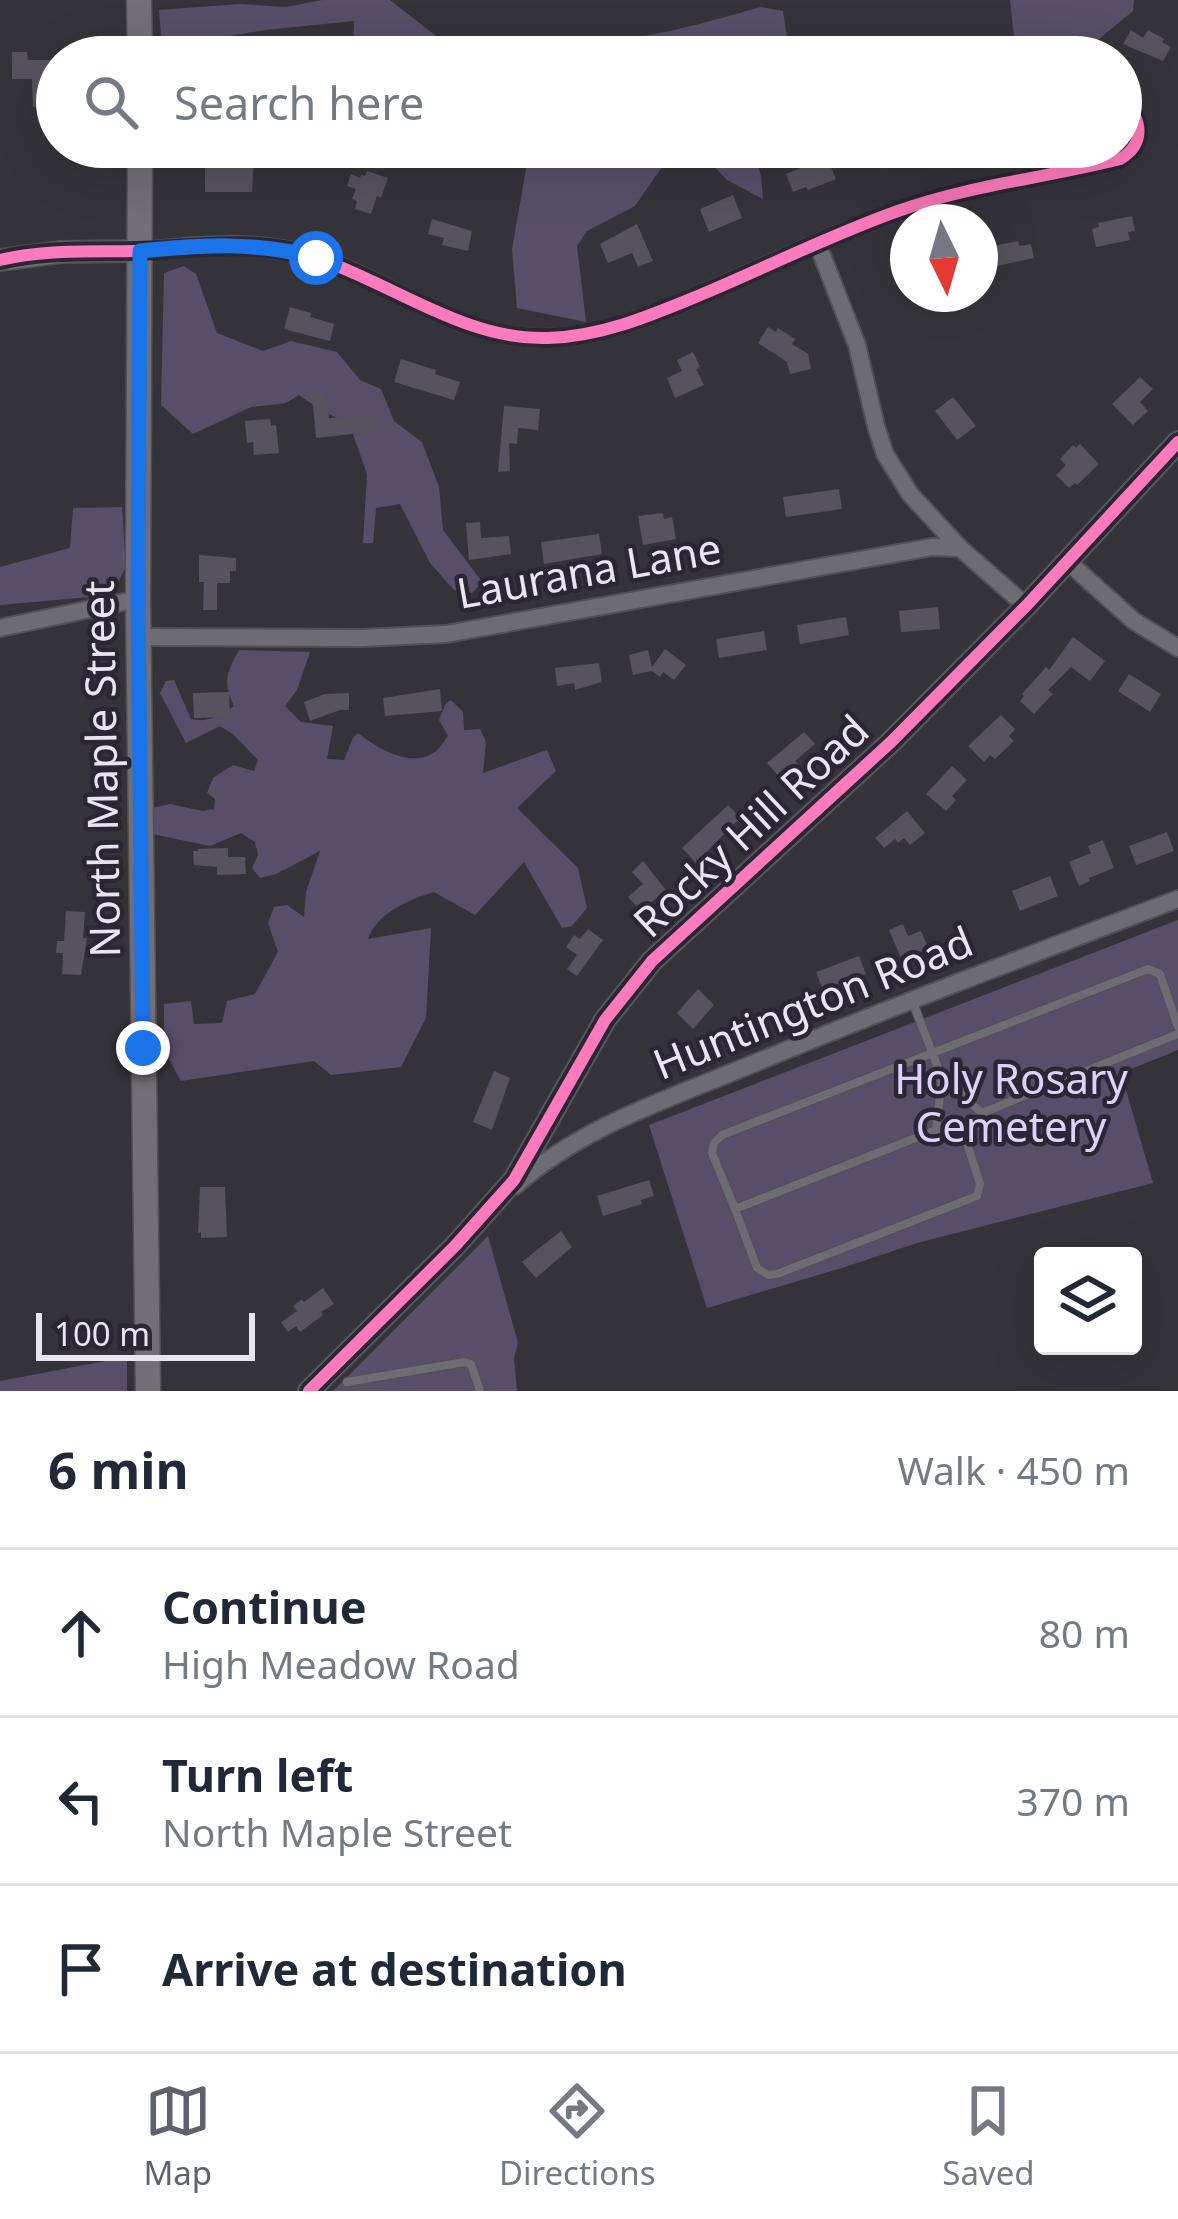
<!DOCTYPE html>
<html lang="en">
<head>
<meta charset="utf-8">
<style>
	body { margin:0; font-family:"Noto Sans",sans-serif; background:#f2f2f3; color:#1f2937 }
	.controls { position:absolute; right:36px; bottom:36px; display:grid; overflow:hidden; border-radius:12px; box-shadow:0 12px 48px #0002 }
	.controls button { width:108px; height:108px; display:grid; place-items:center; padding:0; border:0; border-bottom:3px solid #e0e1e3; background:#fff; color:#1f2937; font:60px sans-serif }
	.compass { position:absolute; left:890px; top:204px; width:108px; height:108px; border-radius:50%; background:#fff; box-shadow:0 12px 48px #0002; rotate:175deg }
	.scale { position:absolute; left:36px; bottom:30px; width:219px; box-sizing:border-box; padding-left:12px; border:6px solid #e8e5ee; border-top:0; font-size:33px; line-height:42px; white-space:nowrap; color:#e8e5ee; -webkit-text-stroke:9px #2a2633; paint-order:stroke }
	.stop { position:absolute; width:36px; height:36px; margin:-27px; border:9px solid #1a73e8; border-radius:50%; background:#fff }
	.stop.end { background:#1a73e8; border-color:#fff; box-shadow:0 3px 12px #0008 }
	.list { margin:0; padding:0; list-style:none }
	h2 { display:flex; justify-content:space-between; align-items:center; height:156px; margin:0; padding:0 48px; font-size:51px }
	h2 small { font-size:39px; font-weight:400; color:#747a83 }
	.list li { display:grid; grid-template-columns:78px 1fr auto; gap:36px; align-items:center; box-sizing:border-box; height:168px; padding:0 48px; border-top:3px solid #e0e1e3 }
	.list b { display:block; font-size:45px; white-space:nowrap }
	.list p { margin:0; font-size:39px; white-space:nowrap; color:#747a83 }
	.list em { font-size:39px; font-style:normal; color:#747a83 }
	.icon { flex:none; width:66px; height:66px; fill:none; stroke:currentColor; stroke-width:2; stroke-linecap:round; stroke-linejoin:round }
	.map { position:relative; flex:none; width:1178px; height:1391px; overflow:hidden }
	.search { position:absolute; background:#fff; box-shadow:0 12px 48px #0002; left:36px; right:36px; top:36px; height:132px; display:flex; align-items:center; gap:30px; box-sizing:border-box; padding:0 42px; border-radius:66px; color:#747a83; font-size:45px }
	.sheet { height:660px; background:#fff }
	nav { display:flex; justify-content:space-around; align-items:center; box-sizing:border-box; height:168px; border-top:3px solid #e0e1e3; background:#fff; font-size:33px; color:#747a83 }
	nav a { display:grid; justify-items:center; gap:6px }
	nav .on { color:#5d626d }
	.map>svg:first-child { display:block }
	.green { fill:#584e69 }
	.building { fill:#56525e }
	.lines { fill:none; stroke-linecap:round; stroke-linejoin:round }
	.service-casing { stroke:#525056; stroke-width:10 }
	.minor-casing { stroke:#525056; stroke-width:20 }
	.tertiary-casing { stroke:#525056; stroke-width:24 }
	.secondary-casing { stroke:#525056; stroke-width:27 }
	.service { stroke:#6e6c73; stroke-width:8 }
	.minor { stroke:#6e6c73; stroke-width:16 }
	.tertiary { stroke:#6e6c73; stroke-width:21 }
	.secondary { stroke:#716e76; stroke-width:24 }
	.cycleway-casing { stroke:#2a2633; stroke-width:20 }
	.cycleway { stroke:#fd7abc; stroke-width:12 }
	.route { stroke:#1a73e8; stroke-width:15 }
	.labels { text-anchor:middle; stroke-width:9; stroke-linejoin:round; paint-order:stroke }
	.street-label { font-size:42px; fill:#e8e5ee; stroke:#2a2633 }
	.park-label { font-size:42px; fill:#dfd0fd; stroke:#2a2633 }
</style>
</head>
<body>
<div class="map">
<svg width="1178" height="1391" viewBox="0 0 1178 1391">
	<rect width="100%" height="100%" fill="#35333a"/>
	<path class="green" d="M 322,0 L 390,0 L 454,50 L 447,57 L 353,57 L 354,21 L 265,30 L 162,48 L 159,10 L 240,4 L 286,7 Z
		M 1010,0 L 1134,0 L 1133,11 L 1077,57 L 1031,57 L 1015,46 Z
		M 761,7 L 783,11 L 790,57 L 560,57 L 564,41 C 632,45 696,25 761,7 Z
		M 533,147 L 676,147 L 635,206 L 587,231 L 577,246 L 586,322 L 517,308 L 512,249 L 526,169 Z
		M 696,147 L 760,147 L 753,150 L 761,176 L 763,199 L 727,180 Z
		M 184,266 L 196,274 L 217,333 L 263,351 L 291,341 L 337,352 L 360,380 L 381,389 L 394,421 L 422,442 L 439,487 L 443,530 L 482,582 L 472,593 L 454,590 L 430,563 L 400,504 L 376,508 L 373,543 L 363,543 L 367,474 L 349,423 L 322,411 L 299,395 L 286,403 L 251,407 L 193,434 L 161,405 L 164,273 Z
		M 122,507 L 126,566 L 117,585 L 100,596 L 0,605 L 0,567 L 70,548 L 73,508 Z
		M 239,650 L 310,652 L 297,690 L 285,706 L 301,722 L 333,726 L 327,759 L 344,760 L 353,738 L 358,733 C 376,748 412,769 435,752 C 440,748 444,741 448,736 L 439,720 L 446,703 L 451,700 L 463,712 L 464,730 L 480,729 L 486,742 L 483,773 L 547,750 L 556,771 L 517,808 L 578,868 L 587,908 L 572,926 L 562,928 L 524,862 L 475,915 L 434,892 C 408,900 377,913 368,939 L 431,928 L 426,1018 L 401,1067 L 331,1075 L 314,1061 L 181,1081 L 164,1051 L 164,1004 L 191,1001 L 194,1024 L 222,1023 L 227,1001 L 255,994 L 278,952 L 268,923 L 274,907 L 287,905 L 304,917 L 306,892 L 320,851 L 276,874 L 260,878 L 252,868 L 258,855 L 255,842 L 241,833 L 210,846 L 152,834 L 152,808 L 170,804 L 203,811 L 214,809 L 215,799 L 207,793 L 213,778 L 233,765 L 254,771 L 258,760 L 233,734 L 220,726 L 186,743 L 160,693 L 166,681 L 174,680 L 191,719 C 208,723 220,716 234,706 C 222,681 227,673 239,650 Z
		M 1178,920 L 1178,1050 L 1121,1073 L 1153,1183 L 917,1243 L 845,1267 L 707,1308 L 649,1125 Z
		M 488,1236 L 518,1343 L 514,1358 L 517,1391 L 333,1391 Z
		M 127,1357 L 127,1391 L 0,1391 L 0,1381 Z"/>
	<path class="building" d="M 1131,30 L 1143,38 L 1148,30 L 1164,39 L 1162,42 L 1171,47 L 1163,61 L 1123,44 Z
		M 12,52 L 27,52 L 28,60 L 53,60 L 53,80 L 57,80 L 57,92 L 46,92 L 46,107 L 33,107 L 32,79 L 12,79 Z
		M 210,155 L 254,156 L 252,192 L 205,192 L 205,160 L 210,160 Z
		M 827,158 L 836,179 L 808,190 L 806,187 L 793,192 L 786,174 Z
		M 367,171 L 388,178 L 381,198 L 377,196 L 371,214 L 355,209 L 357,201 L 352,199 L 356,189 L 347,186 L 351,174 L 360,178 L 361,175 L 365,176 Z
		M 733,195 L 742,218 L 709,232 L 700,209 Z
		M 1132,216 L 1135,231 L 1128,232 L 1130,240 L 1096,247 L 1092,229 L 1099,227 L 1098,223 Z
		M 432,219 L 472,231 L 468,251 L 442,245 L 444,238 L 428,234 Z
		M 637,224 L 653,261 L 638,267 L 632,253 L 608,263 L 600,244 Z
		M 1018,241 L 1019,246 L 1031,244 L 1034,258 L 997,266 L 995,258 L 991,259 L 988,247 Z
		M 290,307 L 311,313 L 310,317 L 334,324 L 330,341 L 284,329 Z
		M 768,327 L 776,332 L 778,328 L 795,339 L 792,344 L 808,354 L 811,369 L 790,374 L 787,362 L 758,343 Z
		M 693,352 L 700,367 L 696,369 L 704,385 L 675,398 L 667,378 L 682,371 L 677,360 Z
		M 401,359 L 436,370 L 435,374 L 460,382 L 454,400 L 394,382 Z
		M 1140,377 L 1153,389 L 1140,402 L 1148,411 L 1133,425 L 1112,404 Z
		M 325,391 L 329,418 L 378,414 L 379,431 L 316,438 L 312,394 Z
		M 953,397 L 976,426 L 957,440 L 935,411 Z
		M 504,406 L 540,409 L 538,430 L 518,428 L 517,444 L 509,443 L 510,471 L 498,472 Z
		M 270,419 L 271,426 L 276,425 L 279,453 L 254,455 L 253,442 L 247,443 L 245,421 Z
		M 1080,444 L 1099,464 L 1077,485 L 1075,483 L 1069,488 L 1056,475 L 1066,465 L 1060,459 L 1073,445 L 1076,448 Z
		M 839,489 L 842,509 L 786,517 L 783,497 Z
		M 663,513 L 664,519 L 672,517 L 676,539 L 643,545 L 638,516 Z
		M 480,522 L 481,538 L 509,536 L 511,554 L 469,560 L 466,523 Z
		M 599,534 L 602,554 L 544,564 L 541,542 Z
		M 199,555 L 236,558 L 236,571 L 230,571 L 230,583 L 217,583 L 217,610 L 203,610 L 204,582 L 199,582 Z
		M 938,607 L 940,629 L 901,632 L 899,611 Z
		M 846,617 L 849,635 L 800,644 L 797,625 Z
		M 764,631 L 767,650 L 719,658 L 716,639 Z
		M 1073,637 L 1105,661 L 1090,681 L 1071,667 L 1048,690 L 1053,694 L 1034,714 L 1020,701 L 1024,696 L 1022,694 L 1046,667 L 1049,670 Z
		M 665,649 L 686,665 L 674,680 L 663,672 L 660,677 L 652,671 L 633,675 L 629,655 L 648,650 L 652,667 Z
		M 599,663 L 602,682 L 575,690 L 574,683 L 557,686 L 555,668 Z
		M 1129,674 L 1161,694 L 1150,712 L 1118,691 Z
		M 440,689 L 442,711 L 385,716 L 383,698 Z
		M 229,692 L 230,717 L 194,718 L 193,693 Z
		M 349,693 L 349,710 L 340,710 L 310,721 L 304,702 L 325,694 Z
		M 1001,715 L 1015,729 L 1009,736 L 1014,741 L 995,759 L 990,755 L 984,762 L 968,746 Z
		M 804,732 L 815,744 L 795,761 L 799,765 L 782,780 L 767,763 Z
		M 952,766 L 967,780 L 952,796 L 956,800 L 946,811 L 926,794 Z
		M 728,805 L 740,818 L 696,863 L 682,848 Z
		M 907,811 L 925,833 L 910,845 L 904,838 L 898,843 L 895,839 L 884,848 L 875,838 Z
		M 1167,832 L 1174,851 L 1136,865 L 1129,846 Z
		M 1103,840 L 1114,868 L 1089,878 L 1090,881 L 1079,886 L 1069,862 L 1091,853 L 1088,846 Z
		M 228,848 L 228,857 L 245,857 L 246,874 L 217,875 L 217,867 L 194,865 L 193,851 L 198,851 L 198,849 Z
		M 643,861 L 666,890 L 641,911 L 628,897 L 643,884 L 632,872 Z
		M 1050,876 L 1058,896 L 1020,911 L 1012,891 Z
		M 66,911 L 85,912 L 83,938 L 87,938 L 81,975 L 62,974 L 63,953 L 56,953 L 57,941 L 64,941 Z
		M 903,924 L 908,936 L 921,931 L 929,949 L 902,960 L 889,930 Z
		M 588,929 L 603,940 L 577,976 L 567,969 L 577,955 L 566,947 L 574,935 L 580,939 Z
		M 859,956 L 866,974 L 823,990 L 816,972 Z
		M 698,989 L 714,1005 L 693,1029 L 677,1013 Z
		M 494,1071 L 510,1078 L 492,1130 L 473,1122 Z
		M 649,1180 L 654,1196 L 641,1200 L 642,1204 L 603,1216 L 597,1196 Z
		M 200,1187 L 225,1187 L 227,1237 L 201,1238 L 201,1232 L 198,1233 Z
		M 561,1231 L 572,1247 L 536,1278 L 522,1262 Z
		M 323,1288 L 334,1304 L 321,1312 L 323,1315 L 300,1332 L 296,1326 L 288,1332 L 281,1322 L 297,1311 L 293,1306 L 302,1299 L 304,1302 Z"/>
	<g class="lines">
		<g class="service-casing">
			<path id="service" d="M 913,1003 L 942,1078
				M 1178,1027 L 1160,974 L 1148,969 L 722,1135 L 714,1143 L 712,1153 L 735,1209 L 936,1130 L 949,1137 L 965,1137 L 979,1123 L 982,1113 L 1178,1034
				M 936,1130 L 942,1078 L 982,1113
				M 735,1209 L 757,1268 L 768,1275 L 777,1274 L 977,1196 L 980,1184 L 965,1137
				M 347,1382 L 465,1362 L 471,1364 L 480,1391"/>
		</g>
		<g class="minor-casing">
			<path id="minor" d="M 1081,147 L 1084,167
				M 818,245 L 857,345 L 876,426 L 885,454 L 910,494 L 960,548
				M 140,251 C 197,245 256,239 312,256 C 388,280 459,338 541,338 C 598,338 647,317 698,296 C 765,267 831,235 899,211 C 971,185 1047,178 1120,159 C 1145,144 1144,118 1121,102
				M 1068,562 L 1134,621 L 1178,648
				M 0,628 L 138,599
				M 139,637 L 362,638 L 446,634 L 932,547 L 960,548 L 1026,606
				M 515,1186 C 582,1126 669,1099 750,1065 C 891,1007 1035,953 1178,899"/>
		</g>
		<g class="tertiary-casing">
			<path id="tertiary" d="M 0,260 L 61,252 L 140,251
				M 309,1391 L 455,1246 L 514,1180 L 605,1020 L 652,961 L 891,742 L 1026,606 L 1178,442"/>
		</g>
		<g class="secondary-casing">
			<path id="secondary" d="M 139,0 L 140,57
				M 140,147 L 138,599 L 148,1391"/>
		</g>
		<use href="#service" class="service"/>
		<use href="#minor" class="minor"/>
		<use href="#tertiary" class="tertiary"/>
		<use href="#secondary" class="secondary"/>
		<g class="cycleway-casing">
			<path id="cycleway" d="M 0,260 C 45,249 91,252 136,251 C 198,249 258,238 317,258 C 393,284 466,341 548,338 C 605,336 654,314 705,293 C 769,266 833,234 898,211 C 970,185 1046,178 1120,159 C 1145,144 1144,118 1121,102
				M 309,1391 L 455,1246 L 514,1180 L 605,1020 L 652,961 L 891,742 L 1026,606 L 1178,442"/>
		</g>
		<use href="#cycleway" class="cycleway"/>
	</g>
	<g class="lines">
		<path class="route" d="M 143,1048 L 138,598 L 140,251 C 200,245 258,241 316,258"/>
	</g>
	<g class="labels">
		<g class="street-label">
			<text transform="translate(589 571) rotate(-10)" y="15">Laurana Lane</text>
			<text transform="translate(102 769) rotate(-91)" y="15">North Maple Street</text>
			<text transform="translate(751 826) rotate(-43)" y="15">Rocky Hill Road</text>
			<text transform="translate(813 1003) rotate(-22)" y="15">Huntington Road</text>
		</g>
		<g class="park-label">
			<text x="1011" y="1094">Holy Rosary<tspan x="1011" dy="48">Cemetery</tspan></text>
		</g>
	</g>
</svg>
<div class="controls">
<button><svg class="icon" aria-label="layers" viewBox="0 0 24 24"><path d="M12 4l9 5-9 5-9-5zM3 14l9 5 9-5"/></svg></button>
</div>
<svg class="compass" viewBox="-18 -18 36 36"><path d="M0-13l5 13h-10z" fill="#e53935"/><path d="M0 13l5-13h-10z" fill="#747a83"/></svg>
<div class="scale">100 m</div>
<div class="stop" style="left:316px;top:258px"></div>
<div class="stop end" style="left:143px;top:1048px"></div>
<div class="search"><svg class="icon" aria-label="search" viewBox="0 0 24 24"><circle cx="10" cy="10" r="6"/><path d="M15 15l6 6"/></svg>Search here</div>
</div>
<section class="sheet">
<h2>6 min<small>Walk · 450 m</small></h2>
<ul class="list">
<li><svg class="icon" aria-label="ahead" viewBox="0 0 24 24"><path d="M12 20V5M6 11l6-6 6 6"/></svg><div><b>Continue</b><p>High Meadow Road</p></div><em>80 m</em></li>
<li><svg class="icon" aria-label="left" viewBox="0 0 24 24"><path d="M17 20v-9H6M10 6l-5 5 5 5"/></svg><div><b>Turn left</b><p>North Maple Street</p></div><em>370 m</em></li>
<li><svg class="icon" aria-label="arrive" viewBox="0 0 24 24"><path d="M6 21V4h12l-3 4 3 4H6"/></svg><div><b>Arrive at destination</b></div></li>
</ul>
</section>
<nav>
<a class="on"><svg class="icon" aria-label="map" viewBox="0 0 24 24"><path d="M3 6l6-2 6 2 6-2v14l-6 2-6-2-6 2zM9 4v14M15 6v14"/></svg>Map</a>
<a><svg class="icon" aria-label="directions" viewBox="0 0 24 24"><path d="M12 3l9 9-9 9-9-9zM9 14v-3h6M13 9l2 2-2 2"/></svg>Directions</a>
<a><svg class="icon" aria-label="saved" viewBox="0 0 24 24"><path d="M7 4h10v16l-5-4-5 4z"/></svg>Saved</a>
</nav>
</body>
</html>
